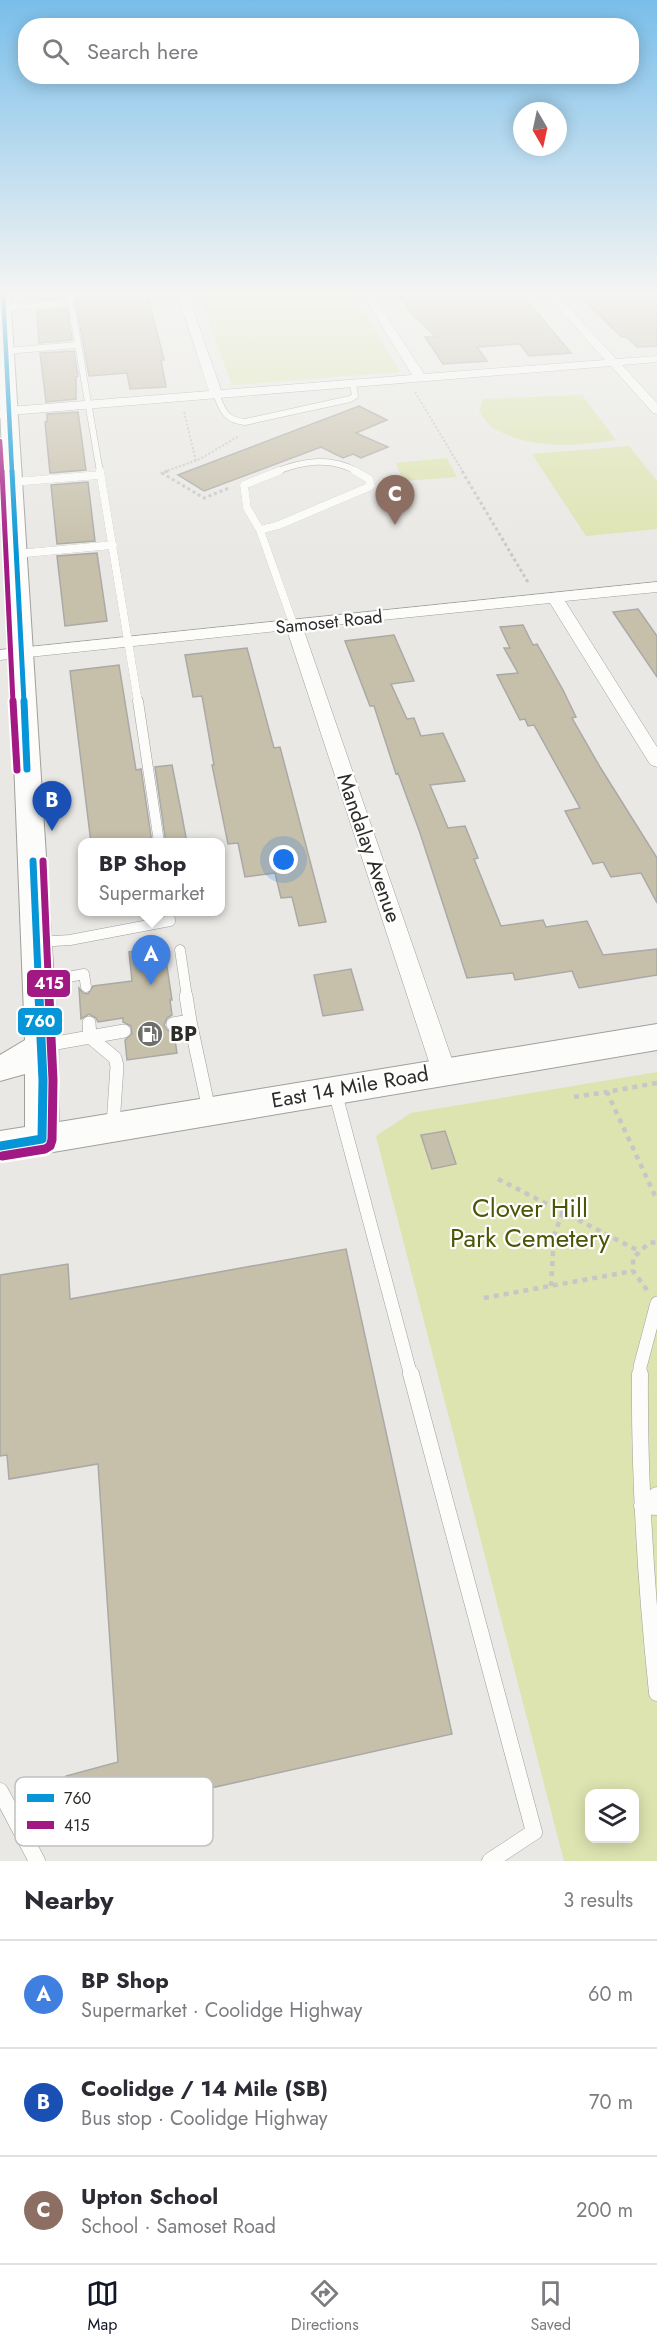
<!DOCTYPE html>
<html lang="en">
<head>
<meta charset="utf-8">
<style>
	body { margin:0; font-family:Jost,sans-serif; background:#f7f7f7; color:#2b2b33 }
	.controls { position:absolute; right:18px; bottom:18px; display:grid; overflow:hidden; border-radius:12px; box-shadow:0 3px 15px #0003 }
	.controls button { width:54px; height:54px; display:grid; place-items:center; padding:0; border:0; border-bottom:2px solid #e1e1e2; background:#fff; color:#2b2b33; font:30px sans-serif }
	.compass { position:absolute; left:513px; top:102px; width:54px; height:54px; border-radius:50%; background:#fff; box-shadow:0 3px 15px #0003; rotate:171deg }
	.you { position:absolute; left:284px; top:860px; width:21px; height:21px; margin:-15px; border:4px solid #fff; border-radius:50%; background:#1a73e8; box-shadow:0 0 0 9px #1a73e833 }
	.badge { display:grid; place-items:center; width:39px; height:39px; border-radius:50%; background:#111827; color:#fff; font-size:20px; font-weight:700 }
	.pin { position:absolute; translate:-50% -50px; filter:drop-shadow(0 2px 3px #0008) }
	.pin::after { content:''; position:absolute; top:32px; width:21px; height:18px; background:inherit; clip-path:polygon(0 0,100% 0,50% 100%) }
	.popup { position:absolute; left:78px; top:838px; width:147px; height:78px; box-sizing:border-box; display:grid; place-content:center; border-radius:12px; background:#fff; filter:drop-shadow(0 2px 4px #0005); font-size:20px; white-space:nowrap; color:#7c7c81 }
	.popup b { font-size:22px; color:#2b2b33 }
	.popup::after { content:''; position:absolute; left:50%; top:100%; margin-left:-12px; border:12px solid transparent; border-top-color:#fff }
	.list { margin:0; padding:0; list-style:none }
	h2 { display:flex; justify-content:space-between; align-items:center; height:78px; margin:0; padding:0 24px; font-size:26px }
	h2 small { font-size:20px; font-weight:400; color:#7c7c81 }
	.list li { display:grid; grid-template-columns:39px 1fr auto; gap:18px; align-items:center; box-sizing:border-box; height:108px; padding:0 24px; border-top:2px solid #e1e1e2 }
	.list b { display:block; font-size:22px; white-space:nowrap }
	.list p { margin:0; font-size:20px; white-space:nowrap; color:#7c7c81 }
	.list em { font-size:20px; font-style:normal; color:#7c7c81 }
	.icon { flex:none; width:33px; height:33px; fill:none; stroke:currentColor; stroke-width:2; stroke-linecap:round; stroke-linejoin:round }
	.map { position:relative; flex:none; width:657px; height:1861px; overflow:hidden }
	.search { position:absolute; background:#fff; box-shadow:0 3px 15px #0003; left:18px; right:18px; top:18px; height:66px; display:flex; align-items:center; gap:15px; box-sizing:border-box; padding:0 21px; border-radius:24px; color:#7c7c81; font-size:22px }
	.sheet { height:402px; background:#fff }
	nav { display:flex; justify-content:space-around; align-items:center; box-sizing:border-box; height:84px; border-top:2px solid #e1e1e2; background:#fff; font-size:16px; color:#7c7c81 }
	nav a { display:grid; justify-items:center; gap:3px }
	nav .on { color:#111827 }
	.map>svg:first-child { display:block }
	.green { fill:#dde4b0; fill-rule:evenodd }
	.building { fill:#c6bfaa; stroke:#aaa9a6; stroke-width:1.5 }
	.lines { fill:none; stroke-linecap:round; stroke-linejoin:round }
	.lane-far4-casing { stroke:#a09f9c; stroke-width:7 }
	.lane-far3-casing { stroke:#a09f9c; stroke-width:8 }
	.lane-far2-casing { stroke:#a09f9c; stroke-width:11 }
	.lane-far1-casing { stroke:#a09f9c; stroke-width:14 }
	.lane-casing { stroke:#a09f9c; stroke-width:17 }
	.street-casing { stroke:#a09f9c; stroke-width:1 }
	.secondary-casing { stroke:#a09f9c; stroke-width:2 }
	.path-far2 { stroke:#c7c7c7; stroke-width:2; stroke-dasharray:2 2; stroke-linecap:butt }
	.path-far1 { stroke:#c7c7c7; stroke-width:3; stroke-dasharray:3 3; stroke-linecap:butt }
	.path { stroke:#c7c7c7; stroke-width:4.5; stroke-dasharray:5 5; stroke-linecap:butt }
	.lane-far4 { stroke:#fcfcfb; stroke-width:6 }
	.lane-far3 { stroke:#fcfcfb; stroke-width:8 }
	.lane-far2 { stroke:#fcfcfb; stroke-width:10 }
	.lane-far1 { stroke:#fcfcfb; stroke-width:13 }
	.lane { stroke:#fcfcfb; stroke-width:16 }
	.street { fill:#fcfcfb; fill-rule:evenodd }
	.secondary { fill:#fcfcfb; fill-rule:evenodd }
	.bus-1-far3-casing { stroke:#fff; stroke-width:7 }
	.bus-1-far2-casing { stroke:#fff; stroke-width:8 }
	.bus-1-far1-casing { stroke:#fff; stroke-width:11 }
	.bus-1-casing { stroke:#fff; stroke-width:14 }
	.bus-2-far3-casing { stroke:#fff; stroke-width:7 }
	.bus-2-far2-casing { stroke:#fff; stroke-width:8 }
	.bus-2-far1-casing { stroke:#fff; stroke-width:11 }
	.bus-2-casing { stroke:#fff; stroke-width:14 }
	.bus-1-far3 { stroke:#0696d7; stroke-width:4.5 }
	.bus-1-far2 { stroke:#0696d7; stroke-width:5 }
	.bus-1-far1 { stroke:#0696d7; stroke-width:7 }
	.bus-1 { stroke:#0696d7; stroke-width:9 }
	.bus-2-far3 { stroke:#a31984; stroke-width:4.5 }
	.bus-2-far2 { stroke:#a31984; stroke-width:5 }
	.bus-2-far1 { stroke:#a31984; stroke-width:7 }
	.bus-2 { stroke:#a31984; stroke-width:9 }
	.labels { text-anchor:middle; stroke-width:4.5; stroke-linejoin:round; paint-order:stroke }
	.far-street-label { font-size:18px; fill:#2c2c29; stroke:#fff }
	.street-label { font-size:21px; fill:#2c2c29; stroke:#fff }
	.poi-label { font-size:21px; font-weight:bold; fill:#2c2c29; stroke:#fff; text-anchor:start }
	.near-park-label { font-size:26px; fill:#4e5506; stroke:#fff }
	.key { fill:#fff; stroke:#c0c0bf; stroke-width:1.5 }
	.key-label { font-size:16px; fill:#2c2c29 }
	.line-badge { stroke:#fff; stroke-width:2 }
	.badge-label { font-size:16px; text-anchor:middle; font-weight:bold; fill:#fff }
</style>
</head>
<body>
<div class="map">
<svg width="657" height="1861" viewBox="0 0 657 1861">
	<rect width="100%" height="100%" fill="#e9e8e4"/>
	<path class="green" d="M 198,292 L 352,292 L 400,372 L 232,385 Z
		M 582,395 L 616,440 C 576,446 532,450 495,429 C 489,426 484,418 479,412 L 483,399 Z
		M 629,446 L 657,481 L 657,529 L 586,536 L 532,454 Z
		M 447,458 L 457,477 L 403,481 L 396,463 Z
		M 657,1072 L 657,1861 L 564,1861 L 376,1136 L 411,1113 ZM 590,1794 L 634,1794 L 634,1838 L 590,1838 Z"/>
	<path class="building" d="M 34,292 L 64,292 L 65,298 L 35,300 Z
		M 74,292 L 147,292 L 164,360 L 161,360 L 166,387 L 130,389 L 127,373 L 89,376 Z
		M 398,292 L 420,292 L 428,300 L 521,293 L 571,353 L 529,356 L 520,344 L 477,347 L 487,361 L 443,364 L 425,337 L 436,337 L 412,314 Z
		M 577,292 L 657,292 L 657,346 L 637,347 L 627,337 L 622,337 L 608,324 Z
		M 67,309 L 72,340 L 39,343 L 37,311 Z
		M 74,351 L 78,376 L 76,377 L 76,399 L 46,402 L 40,353 Z
		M 359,406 L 387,420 L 356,433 L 388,447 L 361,458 L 353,454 L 343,458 L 321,447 L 204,491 L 178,475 Z
		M 78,412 L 86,470 L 50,473 L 45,422 L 47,422 L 47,414 Z
		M 88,482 L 95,541 L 57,544 L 51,485 Z
		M 97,553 L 107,621 L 65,626 L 57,556 Z
		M 638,609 L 657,636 L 657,677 L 613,612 Z
		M 523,625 L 533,645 L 537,644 L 563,690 L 576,717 L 572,718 L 600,767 L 657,858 L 657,903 L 641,873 L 611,877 L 603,862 L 593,864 L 565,811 L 580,808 L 534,725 L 528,726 L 525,719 L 520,720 L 497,675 L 518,673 L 504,648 L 510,648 L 500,627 Z
		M 394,635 L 414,681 L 391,684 L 407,719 L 414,718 L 421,736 L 443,733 L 465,781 L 430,785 L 448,828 L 465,826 L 478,858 L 474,859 L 501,926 L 543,920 L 546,927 L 587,921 L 603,955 L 657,949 L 657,975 L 579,988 L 572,971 L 515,980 L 513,973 L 467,978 L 420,833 L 398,773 L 396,774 L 374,706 L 370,706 L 345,641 Z
		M 247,648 L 274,748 L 280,747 L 326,922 L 299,926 L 292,897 L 281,898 L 275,873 L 245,877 L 238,843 L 228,844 L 212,765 L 214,765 L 202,696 L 193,697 L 185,655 Z
		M 119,665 L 136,770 L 141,769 L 152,843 L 91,843 L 70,671 Z
		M 172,765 L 182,816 L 187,843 L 166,843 L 155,767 Z
		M 164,947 L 172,1000 L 170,1000 L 172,1015 L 167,1018 L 164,1025 L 167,1030 L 174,1033 L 177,1053 L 127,1060 L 125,1040 L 132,1034 L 131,1026 L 123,1022 L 123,1018 L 98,1022 L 96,1018 L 89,1014 L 81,1019 L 79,988 L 83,993 L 88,994 L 93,986 L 132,981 L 129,952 Z
		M 351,969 L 363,1010 L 323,1016 L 314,975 Z
		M 445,1131 L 456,1164 L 432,1169 L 421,1135 Z
		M 346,1249 L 452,1734 L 68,1820 L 66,1776 L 118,1762 L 98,1464 L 9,1479 L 7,1455 L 0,1456 L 0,1275 L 68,1264 L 70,1299 Z"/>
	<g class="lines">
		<g class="lane-far4-casing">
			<path id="lane-far4" d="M 71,303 L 100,472
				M 4,308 L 71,303 L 69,292
				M 6,351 L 77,345
				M 216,394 C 223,411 225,420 245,422 L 350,399 L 355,396 L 353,384
				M 275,472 C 303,461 330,456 358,472"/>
		</g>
		<g class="lane-far3-casing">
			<path id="lane-far3" d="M 100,471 L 138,702
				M 13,482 L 100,475
				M 260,530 L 294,626
				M 260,530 L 247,508 L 244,485 L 279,471
				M 260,530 L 279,525 L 371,486 L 369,479 L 355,471
				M 16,554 L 113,545"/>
		</g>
		<g class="lane-far2-casing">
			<path id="lane-far2" d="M 138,701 L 159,842
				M 38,942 L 70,940 L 170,921 L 169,912
				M 180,950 L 187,997
				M 42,982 L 84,974 L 86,987"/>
		</g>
		<g class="lane-far1-casing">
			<path id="lane-far1" d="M 186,996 L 190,1021
				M 173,1024 L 190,1021 L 209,1110
				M 45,1045 L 90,1037 L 89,1023
				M 335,1092 L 411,1376
				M 113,1125 L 117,1066 L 115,1058 L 90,1037 L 124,1031
				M 640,1376 L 640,1367 L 657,1303"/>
		</g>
		<g class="lane-casing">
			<path id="lane" d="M 411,1374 L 534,1832 L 490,1861
				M 640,1374 C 639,1481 646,1587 657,1693
				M 642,1506 L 657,1495
				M 642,1506 L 657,1507
				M 0,1791 L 37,1861"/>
		</g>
		<g class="street-casing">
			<path id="street" d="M 177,292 L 187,292 L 221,390 L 412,375 L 361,292 L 371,292 L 424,374 L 605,360 L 544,292 L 555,292 L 616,359 L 657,356 L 657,362 L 622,365 L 657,403 L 657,414 L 653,413 L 611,366 L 10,415 L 0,418 L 0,410 L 9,407 L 209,391 Z
				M 657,582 L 657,592 L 565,601 L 657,747 L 657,767 L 651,765 L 648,761 L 550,603 L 303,628 L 456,1071 L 452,1078 L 444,1080 L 436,1078 L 432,1071 L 287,630 L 0,660 L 0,650 Z"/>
		</g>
		<g class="secondary-casing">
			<path id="secondary" d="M 0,292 L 10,292 L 58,1045 L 59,1122 L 657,1024 L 657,1050 L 0,1161 L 0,1131 L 25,1127 L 25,1074 L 0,1081 L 0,1055 L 25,1040 L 0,404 Z"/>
		</g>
		<path class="path-far2" d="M 205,312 L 236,309 L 261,310 L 258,315 L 261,315
			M 415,392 L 463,472
			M 184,412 L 196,461
			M 164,472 L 200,459 L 239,436"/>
		<path class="path-far1" d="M 168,471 L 162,473 L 204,498 L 229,488
			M 462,471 L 529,584"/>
		<path class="path" d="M 657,1083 L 607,1092 L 657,1200
			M 574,1097 L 607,1092
			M 498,1179 L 639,1251
			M 551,1286 L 554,1235 L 563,1212
			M 647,1290 L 633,1271 L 633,1258 L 649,1243 L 657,1242
			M 484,1298 L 633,1271"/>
		<use href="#lane-far4" class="lane-far4"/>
		<use href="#lane-far3" class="lane-far3"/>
		<use href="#lane-far2" class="lane-far2"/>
		<use href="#lane-far1" class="lane-far1"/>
		<use href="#lane" class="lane"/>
		<use href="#street" class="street"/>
		<use href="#secondary" class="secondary"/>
		<g class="bus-1-far3-casing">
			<path id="bus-1-far3" d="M 3,292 L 12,472"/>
		</g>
		<g class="bus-1-far2-casing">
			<path id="bus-1-far2" d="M 12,471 L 24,702"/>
		</g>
		<g class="bus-1-far1-casing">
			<path id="bus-1-far1" d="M 24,701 L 27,769
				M 33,861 L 39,997"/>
		</g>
		<g class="bus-1-casing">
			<path id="bus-1" d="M 0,1146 L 42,1139 L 43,1080 L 39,996"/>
		</g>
		<g class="bus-2-far3-casing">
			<path id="bus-2-far3" d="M 0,441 L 2,472"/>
		</g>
		<g class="bus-2-far2-casing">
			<path id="bus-2-far2" d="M 2,471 L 13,702"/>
		</g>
		<g class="bus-2-far1-casing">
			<path id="bus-2-far1" d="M 13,701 L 17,770
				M 43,861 L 49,997"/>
		</g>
		<g class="bus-2-casing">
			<path id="bus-2" d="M 2,1156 L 45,1149 L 50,1146 L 52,1140 L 53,1080 L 49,996"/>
		</g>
		<use href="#bus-1-far3" class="bus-1-far3"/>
		<use href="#bus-1-far2" class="bus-1-far2"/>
		<use href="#bus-1-far1" class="bus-1-far1"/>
		<use href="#bus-1" class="bus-1"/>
		<use href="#bus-2-far3" class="bus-2-far3"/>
		<use href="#bus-2-far2" class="bus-2-far2"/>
		<use href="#bus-2-far1" class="bus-2-far1"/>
		<use href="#bus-2" class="bus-2"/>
	</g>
	<linearGradient id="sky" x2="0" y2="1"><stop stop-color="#79beea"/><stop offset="0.53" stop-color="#f5f5f3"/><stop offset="1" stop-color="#f5f5f3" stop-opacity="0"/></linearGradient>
	<rect width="657" height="553" fill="url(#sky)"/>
	<defs>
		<g id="fuel-disc" transform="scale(1.35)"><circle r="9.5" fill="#6e6e6a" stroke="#fff"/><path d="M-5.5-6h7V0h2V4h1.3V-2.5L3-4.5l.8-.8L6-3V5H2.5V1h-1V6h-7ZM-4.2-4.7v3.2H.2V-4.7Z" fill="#fff"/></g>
	</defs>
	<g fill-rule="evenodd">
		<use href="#fuel-disc" x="150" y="1034"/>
	</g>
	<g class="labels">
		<g class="far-street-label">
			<text transform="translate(329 622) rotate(-6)" y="6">Samoset Road</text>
		</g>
		<g class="street-label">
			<text transform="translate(369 848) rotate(71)" y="7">Mandalay Avenue</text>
			<text transform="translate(350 1087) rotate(-10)" y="7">East 14 Mile Road</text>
		</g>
		<g class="poi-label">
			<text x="170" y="1041">BP</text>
		</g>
		<g class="near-park-label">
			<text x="530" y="1217">Clover Hill<tspan x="530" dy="30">Park Cemetery</tspan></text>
		</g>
	</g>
	<rect x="15" y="1777" width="198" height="69" rx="9" class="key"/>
	<rect x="27" y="1794" width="27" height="8" fill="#0696d7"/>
	<rect x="27" y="1821" width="27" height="8" fill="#a31984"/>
	<g class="key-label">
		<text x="64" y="1804">760</text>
		<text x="64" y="1831">415</text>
	</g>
	<g class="line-badge">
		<rect x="26" y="969" width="45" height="29" rx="6" fill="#a31984"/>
		<rect x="17" y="1007" width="46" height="29" rx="6" fill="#0696d7"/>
	</g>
	<g class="badge-label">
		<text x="49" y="989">415</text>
		<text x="40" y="1027">760</text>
	</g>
</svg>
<div class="controls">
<button><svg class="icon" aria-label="layers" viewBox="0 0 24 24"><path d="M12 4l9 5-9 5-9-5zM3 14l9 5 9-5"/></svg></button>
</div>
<svg class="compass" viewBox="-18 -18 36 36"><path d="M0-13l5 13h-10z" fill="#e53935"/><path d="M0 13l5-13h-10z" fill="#7c7c81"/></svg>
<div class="you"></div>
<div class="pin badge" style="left:151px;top:985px;background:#3f7fe0">A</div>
<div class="popup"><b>BP Shop</b>Supermarket</div>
<div class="pin badge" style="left:52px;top:831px;background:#1a4fb4">B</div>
<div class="pin badge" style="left:395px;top:525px;background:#8d6e63">C</div>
<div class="search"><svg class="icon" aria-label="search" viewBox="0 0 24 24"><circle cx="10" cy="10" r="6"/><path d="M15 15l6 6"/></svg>Search here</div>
</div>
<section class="sheet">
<h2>Nearby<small>3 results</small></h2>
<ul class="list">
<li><span class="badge" style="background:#3f7fe0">A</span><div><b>BP Shop</b><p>Supermarket · Coolidge Highway</p></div><em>60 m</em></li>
<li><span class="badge" style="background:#1a4fb4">B</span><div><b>Coolidge / 14 Mile (SB)</b><p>Bus stop · Coolidge Highway</p></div><em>70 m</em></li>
<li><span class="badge" style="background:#8d6e63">C</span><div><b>Upton School</b><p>School · Samoset Road</p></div><em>200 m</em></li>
</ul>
</section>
<nav>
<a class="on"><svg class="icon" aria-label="map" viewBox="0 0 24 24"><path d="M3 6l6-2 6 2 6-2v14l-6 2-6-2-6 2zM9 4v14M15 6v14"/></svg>Map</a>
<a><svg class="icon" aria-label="directions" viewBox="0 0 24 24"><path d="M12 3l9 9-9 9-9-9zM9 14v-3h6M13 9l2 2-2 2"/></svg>Directions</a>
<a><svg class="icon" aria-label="saved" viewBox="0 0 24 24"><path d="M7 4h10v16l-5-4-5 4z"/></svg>Saved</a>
</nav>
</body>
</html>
